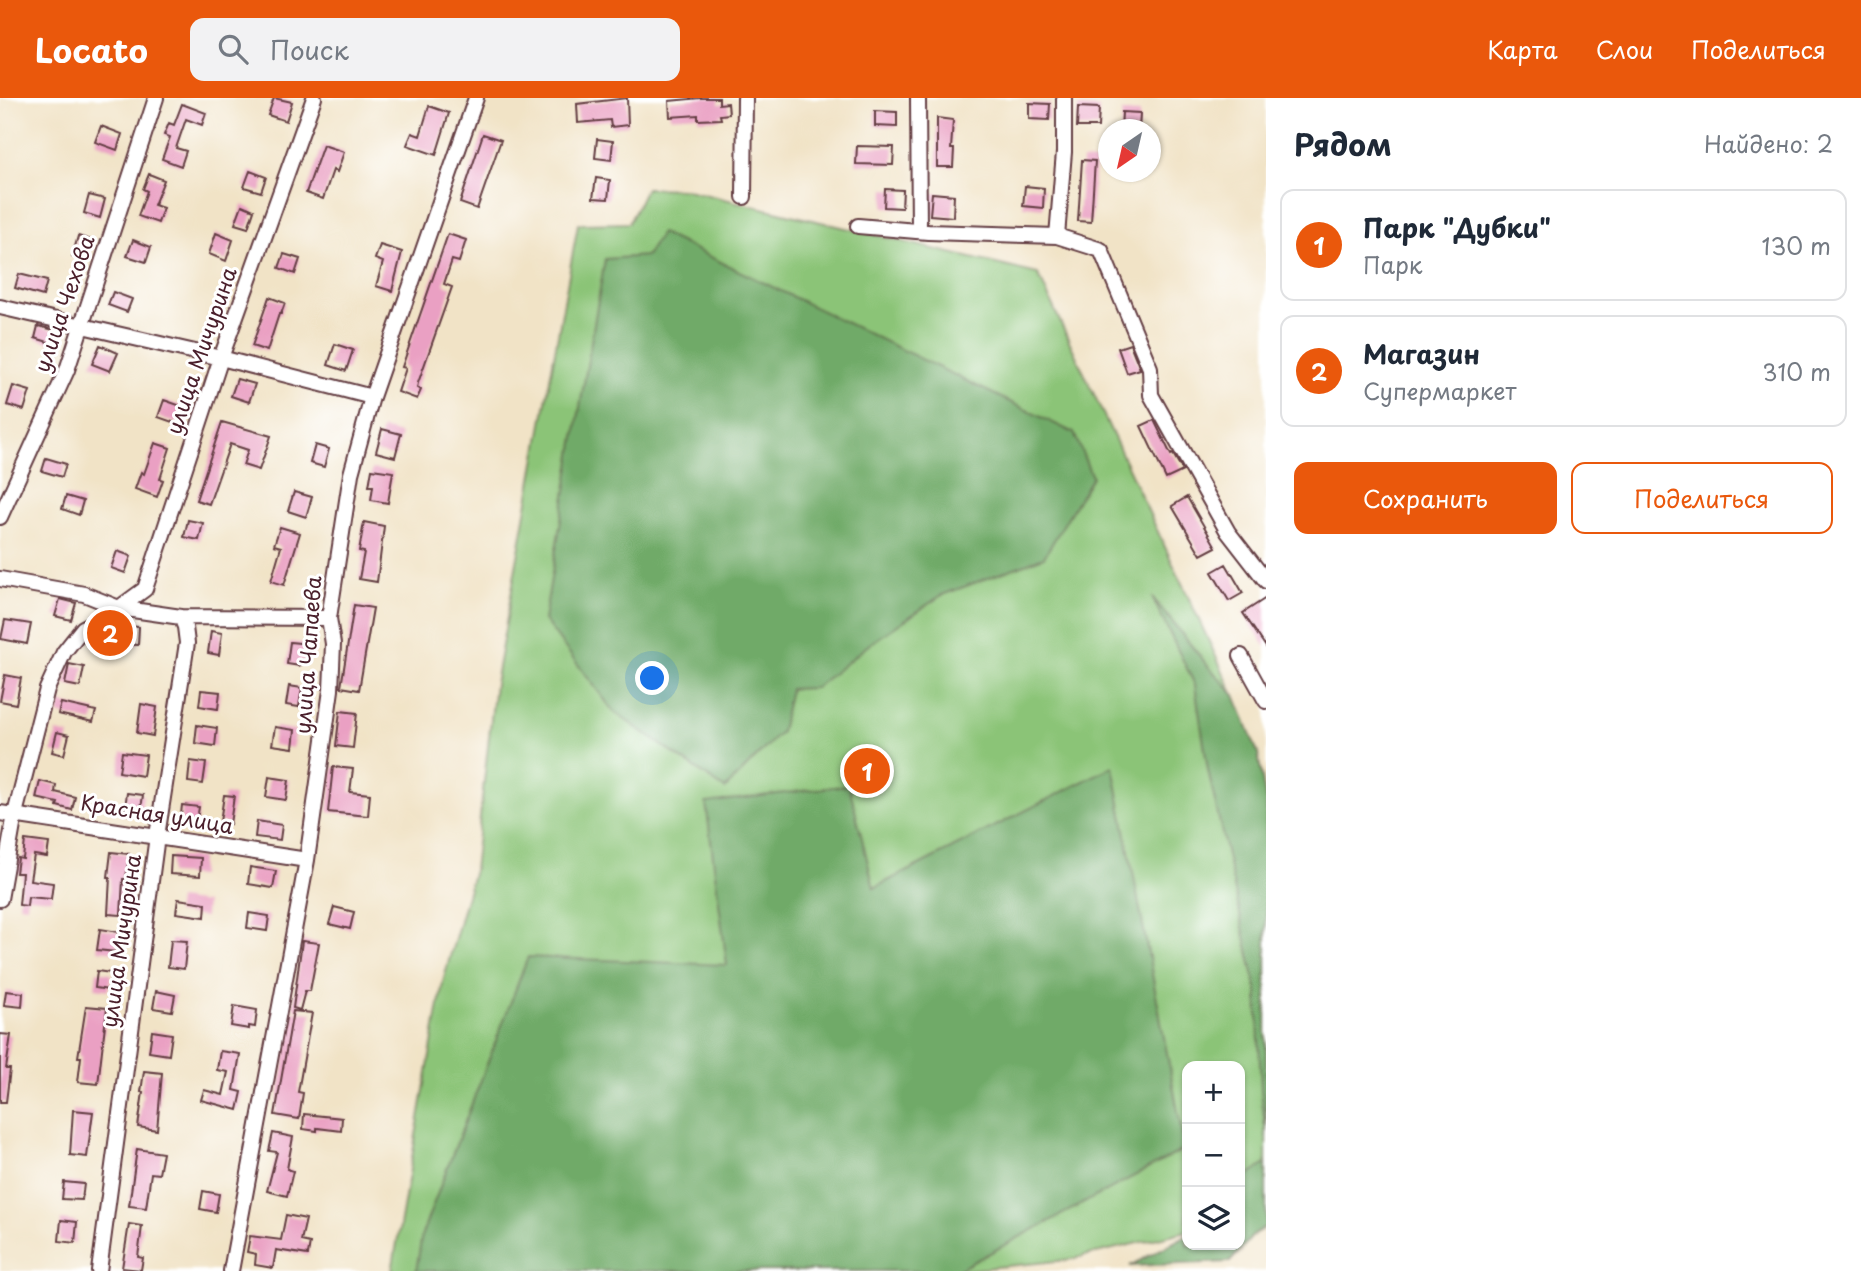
<!DOCTYPE html>
<html lang="ru">
<head>
<meta charset="utf-8">
<style>
	body { margin:0; font-family:"Playpen Sans",sans-serif; background:#f2f2f3; color:#1f2937 }
	.controls { position:absolute; right:21px; bottom:21px; display:grid; overflow:hidden; border-radius:14px; box-shadow:0 2px 5px #0004 }
	.controls button { width:63px; height:63px; display:grid; place-items:center; padding:0; border:0; border-bottom:2px solid #e0e1e3; background:#fff; color:#1f2937; font:35px sans-serif }
	.compass { position:absolute; left:1098px; top:21px; width:63px; height:63px; border-radius:50%; background:#fff; box-shadow:0 2px 5px #0004; rotate:214deg }
	.you { position:absolute; left:653px; top:581px; width:24px; height:24px; margin:-18px; border:5px solid #fff; border-radius:50%; background:#1a73e8; box-shadow:0 0 0 10px #1a73e833 }
	.badge { display:grid; place-items:center; width:46px; height:46px; border-radius:50%; background:#ea580c; color:#fff; font-size:23px; font-weight:700 }
	.pin { position:absolute; translate:-50% -50%; border:4px solid #fff; box-shadow:0 2px 7px #0006 }
	.list { margin:0; padding:0; list-style:none }
	h2 { display:flex; justify-content:space-between; align-items:center; height:91px; margin:0; padding:0 28px; font-size:30px }
	h2 small { font-size:23px; font-weight:400; color:#747a83 }
	.list li { display:grid; grid-template-columns:46px 1fr auto; gap:21px; align-items:center; box-sizing:border-box; height:112px; margin:0 14px 14px; padding:0 14px; border:2px solid #e0e1e3; border-radius:14px }
	.list b { display:block; font-size:26px; white-space:nowrap }
	.list p { margin:0; font-size:23px; white-space:nowrap; color:#747a83 }
	.list em { font-size:23px; font-style:normal; color:#747a83 }
	.actions { display:flex; gap:14px; padding:21px 28px }
	.actions a { flex:1; padding:16px 0; border:2px solid #ea580c; border-radius:14px; text-align:center; font-size:24px; color:#ea580c }
	.actions .main { background:#ea580c; color:#fff }
	.icon { flex:none; width:38px; height:38px; fill:none; stroke:currentColor; stroke-width:2; stroke-linecap:round; stroke-linejoin:round }
	.map { position:relative; flex:none; width:1266px; height:1173px; overflow:hidden }
	header { display:flex; align-items:center; gap:42px; box-sizing:border-box; height:98px; padding:0 35px; background:#ea580c; color:#fff }
	header strong { font-size:33px }
	nav { display:flex; gap:38px; margin-inline-start:auto; font-size:24px }
	.search { width:490px; height:63px; background:#f2f2f3; display:flex; align-items:center; gap:18px; box-sizing:border-box; padding:0 24px; border-radius:14px; color:#747a83; font-size:26px }
	main { display:flex }
	aside { flex:1; background:#fff }
	.map>svg:first-child { display:block }
	.green { fill:#8bc477; stroke:#6a7251; stroke-width:2 }
	.forest { fill:#70aa68; stroke:#5d644a; stroke-width:2 }
	.building { fill:#eaa0c3 }
	.lines { fill:none; stroke-linecap:round; stroke-linejoin:round }
	.minor-casing { stroke:#633c42; stroke-width:18 }
	.minor { stroke:#fff; stroke-width:14 }
	.labels { text-anchor:middle; stroke-width:6; stroke-linejoin:round; paint-order:stroke }
	.street-label { font-size:21px; fill:#4a1f2b; stroke:#fff }
</style>
</head>
<body>
<header>
<strong>Locato</strong>
<div class="search"><svg class="icon" aria-label="search" viewBox="0 0 24 24"><circle cx="10" cy="10" r="6"/><path d="M15 15l6 6"/></svg>Поиск</div>
<nav><a>Карта</a><a>Слои</a><a>Поделиться</a></nav>
</header>
<main>
<div class="map">
<svg width="1266" height="1173" viewBox="0 0 1266 1173">
	<rect width="100%" height="100%" fill="#fff"/>
	<filter id="ink" filterUnits="userSpaceOnUse"><feTurbulence type="fractalNoise" baseFrequency=".0143" numOctaves="2"/><feDisplacementMap in="SourceGraphic" scale="14" xChannelSelector="R" yChannelSelector="G"/><feConvolveMatrix kernelMatrix="1 2 1 2 8 2 1 2 1" color-interpolation-filters="sRGB"/></filter>
	<filter id="wash" filterUnits="userSpaceOnUse"><feTurbulence type="fractalNoise" baseFrequency=".00686" numOctaves="4" result="noise"/><feDisplacementMap in="SourceGraphic" scale="28" xChannelSelector="R" yChannelSelector="G"/><feGaussianBlur stdDeviation="1.57" result="paint"/><feColorMatrix in="noise" values="0 0 0 0 0 0 0 0 0 0 0 0 0 0 0 0 0 1.4 0 .05"/><feComposite in="paint" operator="in"/></filter>
	<g filter="url(#wash)">
		<rect width="100%" height="100%" fill="#f1e3c6"/>
		<path class="green" d="M 646,90 L 683,91 L 1038,176 L 1232,593 L 1266,754 L 1266,1114 L 1240,1120 L 1240,968 L 1187,968 L 1187,1133 L 1068,1162 L 956,1173 L 392,1173 L 443,884 L 474,772 L 495,586 L 578,126 L 629,125 Z"/>
		<path class="forest" d="M 661,135 L 1074,335 L 1092,379 L 1044,459 L 942,497 L 871,545 L 815,590 L 790,591 L 781,634 L 725,691 L 614,614 L 544,522 L 605,161 L 646,158 Z
			M 1152,499 L 1207,567 L 1235,597 L 1258,655 L 1266,705 L 1266,1039 L 1261,993 L 1257,893 L 1208,672 L 1195,587 Z
			M 1113,668 L 1185,1051 L 956,1173 L 416,1173 L 422,1136 L 528,859 L 727,867 L 706,705 L 849,687 L 874,790 Z
			M 1266,1066 L 1266,1129 L 1255,1135 L 1230,1164 L 1130,1168 L 1187,1137 L 1187,1147 L 1240,1147 L 1240,1082 Z"/>
		<g id="blocks">
			<path class="building" d="M 274,0 L 292,4 L 286,23 L 268,17 Z
				M 627,0 L 628,27 L 611,29 L 610,22 L 578,25 L 577,6 Z
				M 701,0 L 719,0 L 719,6 L 728,5 L 729,16 L 720,17 L 721,21 L 698,22 L 698,17 L 670,19 L 669,3 Z
				M 1029,5 L 1050,6 L 1049,22 L 1029,21 Z
				M 182,6 L 206,15 L 202,27 L 186,21 L 176,50 L 186,53 L 181,68 L 162,61 L 170,39 L 164,37 L 169,25 L 174,27 Z
				M 429,8 L 449,15 L 436,57 L 407,47 L 412,35 L 420,38 Z
				M 1078,9 L 1099,10 L 1098,29 L 1077,29 Z
				M 875,13 L 897,14 L 897,29 L 875,28 Z
				M 1122,14 L 1140,15 L 1139,32 L 1121,32 Z
				M 937,20 L 953,22 L 951,51 L 954,51 L 953,69 L 937,69 Z
				M 101,28 L 122,36 L 117,52 L 95,44 Z
				M 483,36 L 501,42 L 477,111 L 460,105 Z
				M 597,41 L 613,43 L 611,62 L 595,60 Z
				M 323,47 L 344,54 L 337,74 L 333,72 L 323,101 L 306,95 Z
				M 857,48 L 894,49 L 893,67 L 856,66 Z
				M 1082,62 L 1095,63 L 1091,124 L 1078,123 Z
				M 250,73 L 266,79 L 261,94 L 244,89 Z
				M 149,76 L 164,82 L 154,107 L 163,110 L 158,125 L 138,118 L 147,93 L 143,91 Z
				M 596,80 L 610,82 L 608,101 L 593,100 Z
				M 1025,88 L 1044,90 L 1043,110 L 1023,108 Z
				M 885,91 L 903,92 L 902,110 L 884,109 Z
				M 932,95 L 954,97 L 953,119 L 930,117 Z
				M 89,97 L 105,101 L 100,120 L 84,115 Z
				M 242,107 L 254,112 L 248,130 L 235,126 Z
				M 216,135 L 233,142 L 226,163 L 209,156 Z
				M 448,136 L 466,142 L 459,164 L 452,162 L 444,186 L 452,189 L 418,285 L 417,290 L 421,292 L 417,301 L 398,294 L 406,270 L 402,269 Z
				M 78,138 L 91,142 L 85,162 L 72,159 Z
				M 133,142 L 151,149 L 146,164 L 127,158 Z
				M 380,147 L 402,154 L 392,193 L 376,188 L 383,164 L 375,161 Z
				M 284,156 L 300,161 L 295,176 L 279,170 Z
				M 19,176 L 47,183 L 43,198 L 15,190 Z
				M 113,194 L 132,201 L 127,214 L 108,207 Z
				M 269,199 L 285,205 L 281,216 L 279,216 L 267,253 L 252,248 Z
				M 38,228 L 62,234 L 58,247 L 35,240 Z
				M 335,246 L 353,252 L 346,273 L 328,267 Z
				M 1130,246 L 1140,271 L 1127,275 L 1118,250 Z
				M 100,247 L 118,255 L 110,273 L 92,266 Z
				M 237,281 L 255,286 L 249,304 L 231,298 Z
				M 13,288 L 30,293 L 24,312 L 7,307 Z
				M 164,302 L 184,309 L 178,326 L 158,319 Z
				M 1154,322 L 1171,357 L 1173,356 L 1183,373 L 1166,381 L 1141,328 Z
				M 222,324 L 271,338 L 259,372 L 243,367 L 248,352 L 230,346 L 209,406 L 196,402 Z
				M 382,331 L 401,336 L 395,359 L 376,354 Z
				M 155,345 L 170,350 L 160,381 L 163,382 L 157,399 L 135,391 L 141,374 L 144,376 Z
				M 315,347 L 329,351 L 324,369 L 310,365 Z
				M 46,360 L 66,366 L 62,379 L 42,373 Z
				M 372,371 L 393,374 L 388,405 L 371,402 L 373,388 L 369,388 Z
				M 294,394 L 312,399 L 306,419 L 288,413 Z
				M 66,398 L 83,403 L 79,417 L 62,411 Z
				M 1187,399 L 1216,449 L 1201,457 L 1172,408 Z
				M 188,422 L 203,425 L 199,442 L 184,439 Z
				M 364,424 L 384,428 L 377,484 L 359,481 L 364,454 L 359,453 Z
				M 280,429 L 300,435 L 284,487 L 271,483 L 281,449 L 274,447 Z
				M 117,453 L 131,458 L 125,475 L 111,470 Z
				M 1226,466 L 1243,495 L 1229,503 L 1212,474 Z
				M 1266,500 L 1266,549 L 1243,515 Z
				M 60,501 L 76,505 L 71,522 L 55,518 Z
				M 354,507 L 373,510 L 359,592 L 341,589 Z
				M 5,522 L 31,526 L 27,546 L 1,541 Z
				M 108,527 L 139,529 L 138,547 L 99,545 L 100,532 Z
				M 211,533 L 222,535 L 219,557 L 208,555 Z
				M 290,544 L 309,546 L 307,563 L 301,562 L 300,568 L 287,566 Z
				M 69,566 L 84,569 L 80,589 L 65,586 Z
				M 5,577 L 21,580 L 16,606 L 0,603 Z
				M 289,588 L 302,590 L 299,609 L 286,607 Z
				M 201,592 L 220,594 L 218,611 L 199,608 Z
				M 61,605 L 96,613 L 93,624 L 58,616 Z
				M 141,606 L 157,609 L 153,638 L 137,635 Z
				M 340,613 L 357,615 L 353,650 L 336,648 Z
				M 197,627 L 217,630 L 215,648 L 195,645 Z
				M 275,629 L 295,632 L 293,650 L 272,647 Z
				M 57,634 L 69,637 L 64,657 L 52,654 Z
				M 122,654 L 146,657 L 143,678 L 119,674 Z
				M 190,663 L 206,665 L 203,686 L 188,684 Z
				M 333,669 L 353,671 L 350,694 L 370,696 L 368,718 L 328,714 Z
				M 269,679 L 289,682 L 286,702 L 266,699 Z
				M 40,683 L 56,687 L 55,694 L 75,699 L 72,712 L 57,708 L 58,705 L 36,700 Z
				M 127,695 L 143,697 L 140,718 L 124,716 Z
				M 224,697 L 234,698 L 230,726 L 220,724 Z
				M 182,707 L 199,709 L 196,728 L 180,726 Z
				M 257,723 L 282,727 L 280,742 L 255,739 Z
				M 25,742 L 49,745 L 47,759 L 34,757 L 30,782 L 53,785 L 51,801 L 28,799 L 27,808 L 19,807 L 22,775 L 16,775 L 18,760 L 23,761 Z
				M 111,754 L 129,756 L 126,781 L 123,781 L 121,817 L 108,816 L 110,779 L 108,779 Z
				M 171,758 L 201,760 L 200,778 L 170,776 Z
				M 250,769 L 276,773 L 273,790 L 248,786 Z
				M 178,801 L 206,805 L 205,819 L 176,815 Z
				M 334,809 L 354,814 L 350,831 L 329,826 Z
				M 249,815 L 269,818 L 267,833 L 247,830 Z
				M 100,831 L 119,834 L 116,854 L 97,852 Z
				M 171,842 L 187,843 L 184,871 L 168,869 Z
				M 302,843 L 319,845 L 310,893 L 305,893 L 300,912 L 293,910 Z
				M 97,873 L 111,875 L 109,892 L 95,890 Z
				M 6,893 L 23,895 L 22,909 L 4,907 Z
				M 156,893 L 175,897 L 172,913 L 153,910 Z
				M 86,908 L 107,910 L 98,986 L 78,984 L 81,959 L 78,959 Z
				M 234,908 L 257,912 L 255,929 L 249,928 L 249,931 L 231,928 Z
				M 293,913 L 312,915 L 298,994 L 303,995 L 299,1021 L 275,1017 Z
				M 152,933 L 172,936 L 169,957 L 149,954 Z
				M 0,936 L 11,937 L 6,971 L 10,971 L 6,1004 L 0,1004 Z
				M 220,953 L 240,956 L 234,992 L 242,994 L 238,1012 L 201,1002 L 204,992 L 223,997 L 228,974 L 217,972 Z
				M 144,973 L 162,975 L 157,1032 L 138,1029 L 143,994 L 141,994 Z
				M 73,1012 L 93,1014 L 87,1059 L 70,1057 Z
				M 304,1016 L 342,1020 L 341,1033 L 317,1030 L 317,1033 L 303,1031 Z
				M 273,1035 L 293,1039 L 287,1071 L 293,1073 L 287,1098 L 267,1093 L 277,1054 L 269,1053 Z
				M 137,1051 L 163,1055 L 159,1076 L 151,1075 L 146,1110 L 129,1108 Z
				M 64,1084 L 84,1086 L 82,1102 L 62,1101 Z
				M 203,1093 L 219,1096 L 216,1114 L 200,1111 Z
				M 286,1117 L 306,1121 L 301,1143 L 310,1145 L 308,1157 L 276,1152 L 273,1170 L 255,1167 L 256,1156 L 247,1154 L 250,1138 L 281,1142 Z
				M 61,1122 L 77,1124 L 75,1145 L 59,1143 Z
				M 129,1126 L 142,1128 L 138,1159 L 143,1160 L 141,1172 L 122,1170 Z"/>
		</g>
	</g>
	<g filter="url(#ink)">
		<use href="#blocks" fill-opacity="0" stroke="#633c42" stroke-width="2"/>
		<g class="lines">
			<g class="minor-casing">
				<path id="minor" d="M 918,0 L 919,133
					M 744,99 L 745,0
					M 858,128 L 928,134 L 1057,138 L 1101,152 L 1150,270 L 1151,297 L 1228,434 L 1266,483
					M 1057,138 L 1064,54 L 1064,0
					M 0,209 L 221,260 L 372,299
					M 0,419 L 67,272 L 156,0
					M 0,481 L 84,496 L 119,510 L 181,519 L 329,520
					M 1241,558 L 1266,603
					M 0,715 L 307,762
					M 0,801 L 15,716 L 47,591 L 64,554 L 83,530 L 119,510 L 145,491 L 221,260 L 314,0
					M 99,1173 L 157,738 L 187,545 L 185,529 L 181,519
					M 231,1173 L 307,762 L 331,592 L 333,546 L 329,520 L 351,376 L 372,299 L 476,0"/>
			</g>
			<use href="#minor" class="minor"/>
		</g>
	</g>
	<g class="labels">
		<g class="street-label">
			<text transform="translate(65 206) rotate(-71)" y="7">улица Чехова</text>
			<text transform="translate(202 253) rotate(-71)" y="7">улица Мичурина</text>
			<text transform="translate(309 557) rotate(-86)" y="7">улица Чапаева</text>
			<text transform="translate(157 717) rotate(9)" y="7">Красная улица</text>
			<text transform="translate(122 843) rotate(-82)" y="7">улица Мичурина</text>
		</g>
	</g>
</svg>
<div class="controls">
<button>+</button>
<button>−</button>
<button><svg class="icon" aria-label="layers" viewBox="0 0 24 24"><path d="M12 4l9 5-9 5-9-5zM3 14l9 5 9-5"/></svg></button>
</div>
<svg class="compass" viewBox="-18 -18 36 36"><path d="M0-13l5 13h-10z" fill="#e53935"/><path d="M0 13l5-13h-10z" fill="#747a83"/></svg>
<div class="you"></div>
<div class="pin badge" style="left:867px;top:673px">1</div>
<div class="pin badge" style="left:110px;top:535px">2</div>
</div>
<aside>
<h2>Рядом<small>Найдено: 2</small></h2>
<ul class="list">
<li><span class="badge">1</span><div><b>Парк &quot;Дубки&quot;</b><p>Парк</p></div><em>130 m</em></li>
<li><span class="badge">2</span><div><b>Магазин</b><p>Супермаркет</p></div><em>310 m</em></li>
</ul>
<div class="actions"><a class="main">Сохранить</a><a>Поделиться</a></div>
</aside>
</main>
</body>
</html>
